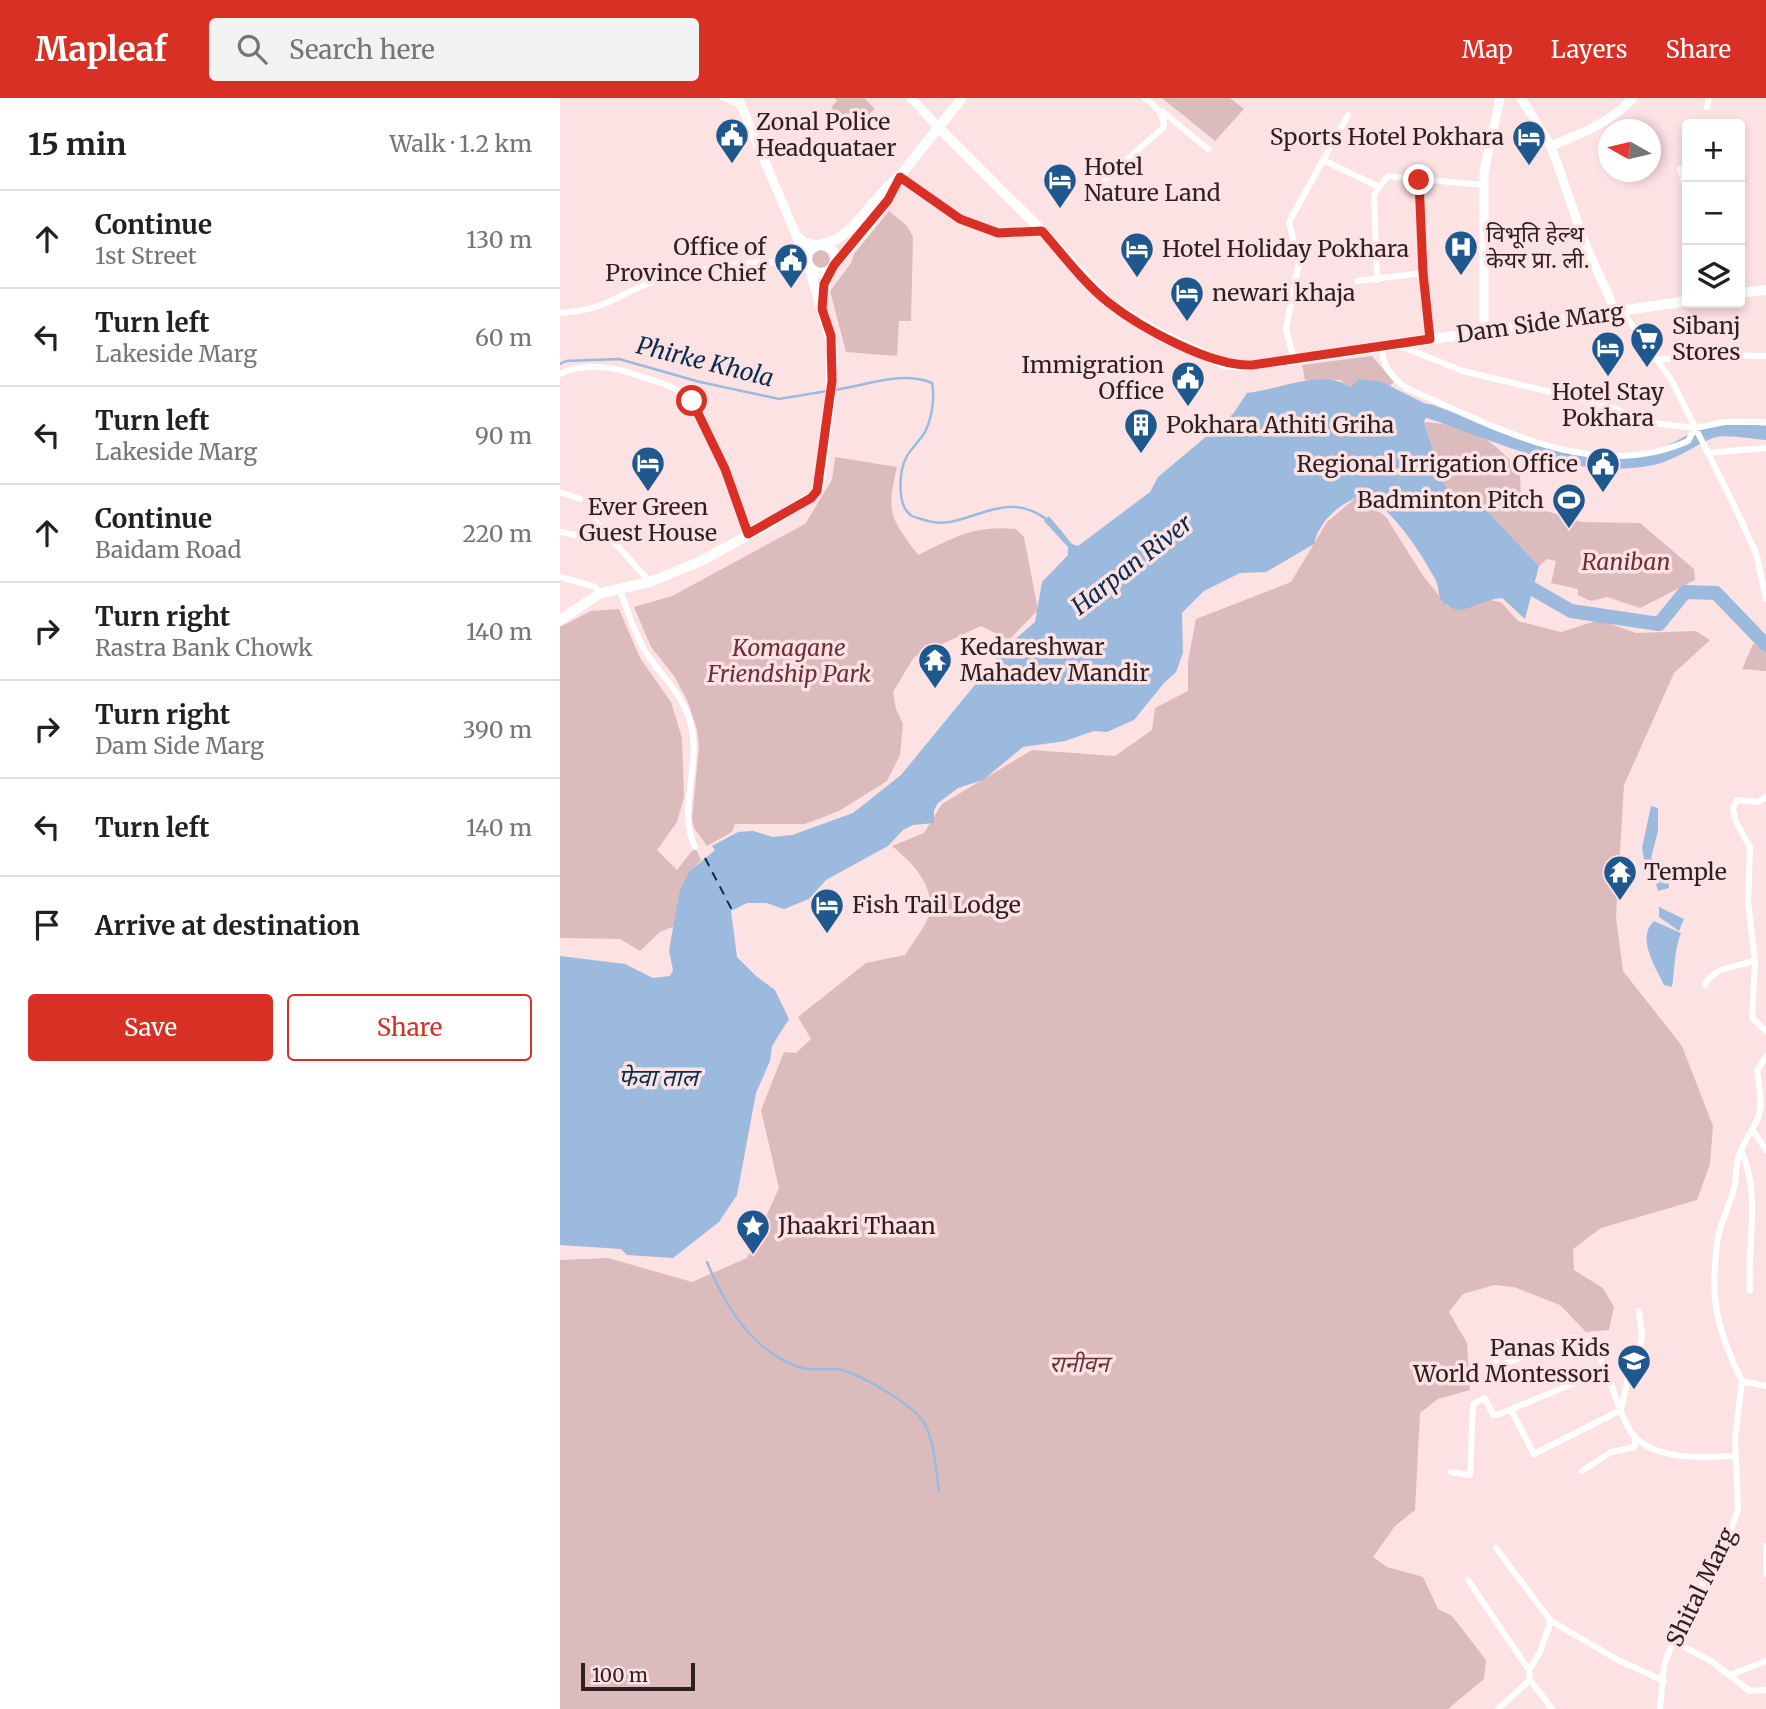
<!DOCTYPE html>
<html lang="en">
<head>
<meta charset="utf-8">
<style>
	body { margin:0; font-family:Merriweather,"Noto Sans Devanagari",serif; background:#f2f2f2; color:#202124 }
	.controls { position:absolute; right:21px; top:21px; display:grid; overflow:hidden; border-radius:7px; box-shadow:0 4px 10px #0003 }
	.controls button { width:63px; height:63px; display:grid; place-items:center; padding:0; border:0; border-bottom:2px solid #e0e0e0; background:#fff; color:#202124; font:35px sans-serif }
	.compass { position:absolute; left:1038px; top:21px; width:63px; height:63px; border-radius:50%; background:#fff; box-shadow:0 4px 10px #0003; rotate:278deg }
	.scale { position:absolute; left:21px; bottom:18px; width:114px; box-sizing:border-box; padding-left:7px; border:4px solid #2e1f20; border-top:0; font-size:19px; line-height:24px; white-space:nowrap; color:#2e1f20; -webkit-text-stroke:5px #fde2e4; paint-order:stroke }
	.stop { position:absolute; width:21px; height:21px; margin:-16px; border:5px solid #d93025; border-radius:50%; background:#fff }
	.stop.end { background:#d93025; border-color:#fff; box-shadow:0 2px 7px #0008 }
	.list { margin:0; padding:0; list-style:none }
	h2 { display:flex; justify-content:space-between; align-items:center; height:91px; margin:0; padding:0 28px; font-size:30px }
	h2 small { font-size:23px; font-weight:400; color:#757577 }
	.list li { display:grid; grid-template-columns:46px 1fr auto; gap:21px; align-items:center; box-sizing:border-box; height:98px; padding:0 28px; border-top:2px solid #e0e0e0 }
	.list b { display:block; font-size:26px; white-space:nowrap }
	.list p { margin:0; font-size:23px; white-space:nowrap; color:#757577 }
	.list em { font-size:23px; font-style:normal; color:#757577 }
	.actions { display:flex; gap:14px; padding:21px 28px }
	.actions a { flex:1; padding:16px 0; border:2px solid #d93025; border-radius:7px; text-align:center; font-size:24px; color:#d93025 }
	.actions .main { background:#d93025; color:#fff }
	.icon { flex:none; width:38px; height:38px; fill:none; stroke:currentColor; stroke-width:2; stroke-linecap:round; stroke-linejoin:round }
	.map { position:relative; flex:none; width:1206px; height:1611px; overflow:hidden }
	header { display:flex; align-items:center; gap:42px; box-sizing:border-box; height:98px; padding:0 35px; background:#d93025; color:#fff }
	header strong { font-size:33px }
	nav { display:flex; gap:38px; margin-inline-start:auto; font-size:24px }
	.search { width:490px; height:63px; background:#f2f2f2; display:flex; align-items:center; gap:18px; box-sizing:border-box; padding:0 24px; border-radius:7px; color:#757577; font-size:26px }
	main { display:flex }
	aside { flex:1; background:#fff }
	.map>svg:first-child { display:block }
	.green { fill:#dcbbbc }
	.water { fill:#9bbadd }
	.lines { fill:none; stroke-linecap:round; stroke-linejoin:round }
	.stream { stroke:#9bbadd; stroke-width:2.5 }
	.river { stroke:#9bbadd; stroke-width:14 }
	.ferry { stroke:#0a2d4f; stroke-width:2; stroke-dasharray:9 7; stroke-linecap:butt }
	.street { stroke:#fff; stroke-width:6 }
	.secondary { stroke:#fff; stroke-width:9 }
	.primary { stroke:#fff; stroke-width:10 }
	.route { stroke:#d93025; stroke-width:9 }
	.labels { text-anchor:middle; stroke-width:7; stroke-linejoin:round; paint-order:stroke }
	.poi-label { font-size:23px; fill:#2e1f20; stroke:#fde2e4; text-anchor:start }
	.street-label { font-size:23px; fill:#2e1f20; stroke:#fde2e4 }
	.park-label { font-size:23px; font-style:italic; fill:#6f2f37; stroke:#fde2e4 }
	.water-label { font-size:24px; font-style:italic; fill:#0a2d4f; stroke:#fde2e4 }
</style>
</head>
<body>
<header>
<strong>Mapleaf</strong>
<div class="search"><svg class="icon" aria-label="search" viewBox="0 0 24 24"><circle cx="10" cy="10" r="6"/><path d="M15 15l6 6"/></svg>Search here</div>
<nav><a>Map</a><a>Layers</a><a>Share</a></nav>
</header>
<main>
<aside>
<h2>15 min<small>Walk · 1.2 km</small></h2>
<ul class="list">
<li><svg class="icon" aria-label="ahead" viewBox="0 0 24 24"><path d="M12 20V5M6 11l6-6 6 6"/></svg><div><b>Continue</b><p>1st Street</p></div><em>130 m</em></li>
<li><svg class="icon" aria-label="left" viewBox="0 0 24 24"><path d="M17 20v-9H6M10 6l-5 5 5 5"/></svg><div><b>Turn left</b><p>Lakeside Marg</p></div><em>60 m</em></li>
<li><svg class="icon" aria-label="left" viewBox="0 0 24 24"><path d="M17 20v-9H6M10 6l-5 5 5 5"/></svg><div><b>Turn left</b><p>Lakeside Marg</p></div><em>90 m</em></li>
<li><svg class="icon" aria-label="ahead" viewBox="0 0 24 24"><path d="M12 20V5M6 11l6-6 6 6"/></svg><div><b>Continue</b><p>Baidam Road</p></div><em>220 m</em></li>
<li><svg class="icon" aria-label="right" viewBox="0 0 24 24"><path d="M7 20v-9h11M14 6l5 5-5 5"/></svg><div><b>Turn right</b><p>Rastra Bank Chowk</p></div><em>140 m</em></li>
<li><svg class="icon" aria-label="right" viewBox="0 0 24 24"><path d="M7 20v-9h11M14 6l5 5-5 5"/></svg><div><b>Turn right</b><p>Dam Side Marg</p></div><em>390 m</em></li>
<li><svg class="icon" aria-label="left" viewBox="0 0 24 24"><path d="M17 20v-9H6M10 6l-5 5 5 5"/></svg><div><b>Turn left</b></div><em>140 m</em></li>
<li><svg class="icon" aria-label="arrive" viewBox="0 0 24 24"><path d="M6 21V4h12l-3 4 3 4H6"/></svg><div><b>Arrive at destination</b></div></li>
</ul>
<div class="actions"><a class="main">Save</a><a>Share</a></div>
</aside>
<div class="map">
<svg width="1206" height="1611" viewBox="0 0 1206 1611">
	<rect width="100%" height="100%" fill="#fde2e4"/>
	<path class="green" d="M 275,0 L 304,0 L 315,11 L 289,33 L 271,9 L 277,3 Z
		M 602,0 L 670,0 L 684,11 L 655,43 Z
		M 329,113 L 347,128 L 353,139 L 351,223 L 339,223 L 337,258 L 286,254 L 270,193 L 291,165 L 294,156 Z
		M252 161a9 9 0 1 1 18 0a9 9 0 1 1-18 0Z
		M 812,258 L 834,284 L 829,289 L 822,284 L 791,289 L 780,282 L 745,282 L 742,267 Z
		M 864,324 C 914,328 926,337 960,372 L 961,405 L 1021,424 L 1080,425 L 1134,471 L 1135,482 L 1080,510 L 1047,499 L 1031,503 L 1018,497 L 1018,491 L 991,485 L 996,463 L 987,461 L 979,468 L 916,401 L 904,409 L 884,386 Z
		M 275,359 L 337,369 C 326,417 330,418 358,457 C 395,439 414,427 456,431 L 464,439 L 478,512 L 449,542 L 421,528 L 354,559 L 333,594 L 336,611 L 343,626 L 340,657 L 327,683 L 279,713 L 245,726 L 175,726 L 172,734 L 147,748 L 134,730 L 132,721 L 139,647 L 137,632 L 128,604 L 114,578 L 91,549 L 74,509 L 112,498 L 245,426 L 272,382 Z
		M 798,398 L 826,419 L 862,476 L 887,508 L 900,512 L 924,501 L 941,504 L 958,523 L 1001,534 L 1039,522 L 1076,535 L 1136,533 L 1150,542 L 1114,575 L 1064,687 L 1056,819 L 1063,873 L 1122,948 L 1153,1028 L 1150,1066 L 1137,1102 L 1041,1130 L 1013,1151 L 1014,1172 L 1043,1190 L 1054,1209 L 1049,1232 L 1026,1234 L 1000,1207 L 954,1189 L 934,1187 L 903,1196 L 889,1214 L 907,1245 L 910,1292 L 878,1301 L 860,1315 L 855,1412 L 835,1428 L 813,1459 L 827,1469 L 863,1479 L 878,1511 L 892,1518 L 926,1562 L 924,1581 L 888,1611 L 0,1611 L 0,1162 L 48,1160 L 132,1184 L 187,1160 L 219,1090 L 201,1012 L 224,954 L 236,955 L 251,941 L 238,919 L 306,865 L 345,857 C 352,845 368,826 370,813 C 373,784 351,764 332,748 L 364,735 L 382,706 L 472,652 L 555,658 L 592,632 L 595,610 L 628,593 L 628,563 L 636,521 L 731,484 L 767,424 Z
		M 59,511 L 80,560 L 111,604 L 122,640 L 124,699 L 117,724 L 97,752 L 117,772 L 135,749 L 141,762 C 120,783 120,800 115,828 L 100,834 L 80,853 L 60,841 L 0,840 L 0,529 L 31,513 Z
		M 1193,546 L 1206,551 L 1206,573 L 1182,571 Z"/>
	<path class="water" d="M 799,281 L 822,284 L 870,308 L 864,324 L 884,386 L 904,408 L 916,401 L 979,468 L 965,521 L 942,500 C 925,501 911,511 900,512 C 894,512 885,507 881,502 C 878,496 879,488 875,481 C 862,456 828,404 802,397 C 779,406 759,423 754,446 L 706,474 L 680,475 L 644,493 L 622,515 L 623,555 L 616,574 L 604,585 L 574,622 L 547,634 L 534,633 L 505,643 L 463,649 L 423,682 L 398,690 L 378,705 L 374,712 L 374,725 L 353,727 L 343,732 L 328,748 L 266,782 L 249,801 L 224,811 L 206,805 L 187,805 L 171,813 L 177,859 L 196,878 L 215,892 L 229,921 L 212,948 L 210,963 L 196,995 L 177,1097 L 159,1124 L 113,1160 L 67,1157 L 61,1151 L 0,1147 L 0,858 L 65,866 L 93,880 L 110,878 L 113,872 L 109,852 L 120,792 L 129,774 L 155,752 L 152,748 L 178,734 L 193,733 L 213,739 L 232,737 L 293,715 L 341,677 L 446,549 L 475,524 L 482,484 L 508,457 L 508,449 L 484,423 L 489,418 L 512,446 L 518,448 L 590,394 L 598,379 L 673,316 L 687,295 C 720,292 760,270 791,289 Z
		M 1091,708 L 1098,710 L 1098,733 L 1091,760 L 1095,764 L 1086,772 L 1082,750 Z
		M 1100,771 L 1108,774 L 1109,790 L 1098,793 L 1094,778 Z
		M 1099,809 L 1124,821 L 1119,833 L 1099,819 Z
		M 1094,823 L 1121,835 C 1114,852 1115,871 1112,889 L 1104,887 C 1095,868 1076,840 1094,823 Z"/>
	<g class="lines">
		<path class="stream" d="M 0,266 L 6,263 L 59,261 L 140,284 L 219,301 L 267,293
			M 274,292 C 306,288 341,272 372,285 C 375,298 372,319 366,332 C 362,341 352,349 347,358 C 339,372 336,408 352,418 C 356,420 363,421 368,423 C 406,434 441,388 486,421
			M 147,1164 C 165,1208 192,1253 239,1269 C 252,1274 268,1269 281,1272 C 300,1276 351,1306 362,1322 C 375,1341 376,1373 379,1394"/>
		<path class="river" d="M 868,313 C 939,336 1016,377 1093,360 C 1115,355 1132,340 1152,333 C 1166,328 1191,334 1206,335
			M 957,482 L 1011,513 L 1099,526 L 1125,494 L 1156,495 L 1206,547"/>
		<path class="ferry" d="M 145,760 L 173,814"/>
		<path class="street" d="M 163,0 L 181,7
			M 1147,9 L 1149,0
			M 603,14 L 648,51
			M 763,62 L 819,89
			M 1120,71 L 1127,93
			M 339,79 L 400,121 L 438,135 L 482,133
			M 545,81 L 604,29 C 603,14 596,9 585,0
			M 859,82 L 863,175 L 870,241
			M 817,182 L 814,96 L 828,78 L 923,87
			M 797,183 L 863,175
			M 1062,213 L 1112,283 L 1174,407 L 1196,455 L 1206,501
			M 0,215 C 42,211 45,205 82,188 C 122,170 204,160 248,166
			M 822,248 C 822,268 830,277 846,290 C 933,327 1032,386 1128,343 L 1135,330
			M 840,248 L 903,273 L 1037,305 L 1094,325 L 1135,330 L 1165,324 L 1206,324
			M 734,262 L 726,231 L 739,164 L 729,124 L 788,17
			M 1096,262 L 1143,257 L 1206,258
			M 0,276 C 22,265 51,268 73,276 C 89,281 110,286 123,296 C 150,316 176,403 188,436
			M 1148,355 L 1206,350
			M 0,394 L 20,401
			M 0,434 L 15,437 L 36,424 L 90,484
			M 0,479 L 35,489 L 41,495
			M 59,490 C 68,512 75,539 89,559 C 105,582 124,598 131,627 C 141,668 117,711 135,749
			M 1206,699 L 1198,704 L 1177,702 L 1173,710 L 1175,722 L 1190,749 L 1188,805 L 1195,862 L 1192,920 L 1206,933
			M 1145,887 C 1155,867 1178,870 1195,862
			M 1194,1034 L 1206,1052
			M 1182,1054 C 1201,1100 1187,1144 1190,1192
			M 932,1243 L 936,1263 L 940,1267 C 960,1262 998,1239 1016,1240 C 1048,1240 1054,1321 1077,1341 C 1102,1363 1145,1359 1176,1358
			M 1182,1283 C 1156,1230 1149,1199 1158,1139 C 1161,1124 1169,1109 1173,1094 C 1177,1082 1175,1067 1179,1057 C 1197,1014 1206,1029 1197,973 L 1206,958
			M 1182,1283 L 1206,1288
			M 951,1312 L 974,1356 L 1061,1312 L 1073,1256 L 1080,1250 L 1082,1237 L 1079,1213
			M 1022,1373 L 1051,1354 L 1075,1349 L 1075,1339
			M 891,1374 L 910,1377 L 913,1306 L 925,1300 L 933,1317 L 940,1316 L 1045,1272
			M 1206,1448 L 1206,1476
			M 936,1450 L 991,1523
			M 908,1482 L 969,1572 L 970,1582
			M 991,1523 L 1058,1562 L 1104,1583
			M 1113,1543 L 1151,1563 L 1190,1593 L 1206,1592
			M 969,1572 L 979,1556 L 991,1523
			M 1170,1577 L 1206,1563
			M 938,1611 L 970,1582 L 992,1611
			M 1100,1611 L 1104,1567 L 1113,1543 L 1150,1471 L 1164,1453 L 1178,1411 L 1175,1340 L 1182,1283"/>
		<path class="secondary" d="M 178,0 L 247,163
			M 351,0 L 378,29
			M 961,0 L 991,48 L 1026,148 L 1056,214
			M 991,48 C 1021,36 1051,24 1073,0
			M 236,137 L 244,144 L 257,147
			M 924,233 L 924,74 L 940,0"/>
		<path class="primary" d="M 378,29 L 482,133 L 549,205 L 595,233 L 664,266 L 682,268 L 734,262 L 1127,203
			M 263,146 C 296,139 312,98 339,79
			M247 161a14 14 0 1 1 28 0a14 14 0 1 1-28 0Z
			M 274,167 L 304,134 L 328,102 L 339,79 L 402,0
			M 1180,195 L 1206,192
			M 262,203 L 264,186 L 271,171
			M 0,522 L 41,495 L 90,484 L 141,463 L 212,424 L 255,396 L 260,384 L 270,307 L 272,247 L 249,169"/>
	</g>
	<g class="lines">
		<path class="route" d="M 132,303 L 165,371 L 188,436 L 251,400 L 257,393 L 272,283 L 271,238 L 262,211 L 264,186 L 274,167 L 328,102 L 340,79 L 400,121 L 438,135 L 482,133 C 503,157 524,185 549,205 C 581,230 652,269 692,267 L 870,241 L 863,175 L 859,82"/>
	</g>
	<defs>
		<g id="civic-pin" transform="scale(1.75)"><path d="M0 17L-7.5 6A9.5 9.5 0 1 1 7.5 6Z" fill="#1f588f" stroke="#fde2e4"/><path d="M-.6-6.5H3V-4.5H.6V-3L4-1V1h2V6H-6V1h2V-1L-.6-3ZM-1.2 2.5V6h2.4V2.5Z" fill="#fff"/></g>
		<g id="hotel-pin" transform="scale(1.75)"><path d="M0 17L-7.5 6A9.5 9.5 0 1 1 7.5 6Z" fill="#1f588f" stroke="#fde2e4"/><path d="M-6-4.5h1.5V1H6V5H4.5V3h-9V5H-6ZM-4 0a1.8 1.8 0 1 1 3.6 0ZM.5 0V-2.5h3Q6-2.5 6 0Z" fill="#fff"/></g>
		<g id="hospital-pin" transform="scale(1.75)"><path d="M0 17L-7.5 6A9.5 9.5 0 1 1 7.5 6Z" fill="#1f588f" stroke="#fde2e4"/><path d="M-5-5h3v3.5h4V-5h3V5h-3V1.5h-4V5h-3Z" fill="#fff"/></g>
		<g id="supermarket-pin" transform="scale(1.75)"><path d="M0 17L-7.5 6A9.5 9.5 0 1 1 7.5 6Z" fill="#1f588f" stroke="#fde2e4"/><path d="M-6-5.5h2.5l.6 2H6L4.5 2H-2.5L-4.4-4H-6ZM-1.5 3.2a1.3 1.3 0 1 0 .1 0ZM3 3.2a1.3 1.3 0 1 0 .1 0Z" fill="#fff"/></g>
		<g id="building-pin" transform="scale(1.75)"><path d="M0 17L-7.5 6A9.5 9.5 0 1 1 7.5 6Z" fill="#1f588f" stroke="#fde2e4"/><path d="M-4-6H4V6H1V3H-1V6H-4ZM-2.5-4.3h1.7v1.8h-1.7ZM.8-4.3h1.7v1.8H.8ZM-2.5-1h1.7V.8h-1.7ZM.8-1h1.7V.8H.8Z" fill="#fff"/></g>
		<g id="stadium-pin" transform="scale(1.75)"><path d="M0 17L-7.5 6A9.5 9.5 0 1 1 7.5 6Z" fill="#1f588f" stroke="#fde2e4"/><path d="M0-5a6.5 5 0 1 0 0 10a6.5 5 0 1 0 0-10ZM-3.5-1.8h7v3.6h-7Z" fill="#fff"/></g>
		<g id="temple-pin" transform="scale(1.75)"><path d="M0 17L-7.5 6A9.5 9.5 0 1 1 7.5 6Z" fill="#1f588f" stroke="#fde2e4"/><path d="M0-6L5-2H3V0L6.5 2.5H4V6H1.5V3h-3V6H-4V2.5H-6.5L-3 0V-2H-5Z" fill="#fff"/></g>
		<g id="sight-pin" transform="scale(1.75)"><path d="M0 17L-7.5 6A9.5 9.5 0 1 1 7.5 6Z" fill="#1f588f" stroke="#fde2e4"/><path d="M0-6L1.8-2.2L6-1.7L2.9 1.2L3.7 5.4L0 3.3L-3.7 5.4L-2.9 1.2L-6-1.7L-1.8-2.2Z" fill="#fff"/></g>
		<g id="school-pin" transform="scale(1.75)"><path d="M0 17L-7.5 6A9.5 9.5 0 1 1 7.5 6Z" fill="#1f588f" stroke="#fde2e4"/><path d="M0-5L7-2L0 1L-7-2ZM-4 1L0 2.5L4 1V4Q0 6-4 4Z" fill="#fff"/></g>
	</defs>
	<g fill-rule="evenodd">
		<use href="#civic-pin" x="172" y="37"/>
		<use href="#hotel-pin" x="969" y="39"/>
		<use href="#hotel-pin" x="500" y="82"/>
		<use href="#hospital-pin" x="901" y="149"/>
		<use href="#hotel-pin" x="577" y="151"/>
		<use href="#civic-pin" x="231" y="162"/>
		<use href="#hotel-pin" x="627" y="195"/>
		<use href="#supermarket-pin" x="1087" y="241"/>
		<use href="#hotel-pin" x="1048" y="250"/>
		<use href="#civic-pin" x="628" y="280"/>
		<use href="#building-pin" x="581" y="327"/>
		<use href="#hotel-pin" x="88" y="365"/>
		<use href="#civic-pin" x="1043" y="366"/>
		<use href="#stadium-pin" x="1009" y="402"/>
		<use href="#temple-pin" x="375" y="562"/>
		<use href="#temple-pin" x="1060" y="774"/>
		<use href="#hotel-pin" x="267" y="807"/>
		<use href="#sight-pin" x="193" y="1128"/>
		<use href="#school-pin" x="1074" y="1263"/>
	</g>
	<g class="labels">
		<g class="poi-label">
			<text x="196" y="32">Zonal Police<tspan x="196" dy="26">Headquataer</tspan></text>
			<text x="944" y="47" text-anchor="end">Sports Hotel Pokhara</text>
			<text x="524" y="77">Hotel<tspan x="524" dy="26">Nature Land</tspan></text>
			<text x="926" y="144">विभूति हेल्थ<tspan x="926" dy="26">केयर प्रा. ली.</tspan></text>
			<text x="206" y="157" text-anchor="end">Office of<tspan x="206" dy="26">Province Chief</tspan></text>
			<text x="602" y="159">Hotel Holiday Pokhara</text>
			<text x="652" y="203">newari khaja</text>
			<text x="1112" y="236">Sibanj<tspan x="1112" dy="26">Stores</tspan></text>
			<text x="604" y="275" text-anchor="end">Immigration<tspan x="604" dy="26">Office</tspan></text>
			<text x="1048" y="302" text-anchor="middle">Hotel Stay<tspan x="1048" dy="26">Pokhara</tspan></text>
			<text x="606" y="335">Pokhara Athiti Griha</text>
			<text x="1018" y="374" text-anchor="end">Regional Irrigation Office</text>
			<text x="984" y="410" text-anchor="end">Badminton Pitch</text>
			<text x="88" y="417" text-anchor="middle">Ever Green<tspan x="88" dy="26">Guest House</tspan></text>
			<text x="400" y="557">Kedareshwar<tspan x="400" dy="26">Mahadev Mandir</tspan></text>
			<text x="1084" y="782">Temple</text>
			<text x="292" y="815">Fish Tail Lodge</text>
			<text x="218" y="1136">Jhaakri Thaan</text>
			<text x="1050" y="1258" text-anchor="end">Panas Kids<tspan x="1050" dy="26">World Montessori</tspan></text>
		</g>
		<g class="street-label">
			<text transform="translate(980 225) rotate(-8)" y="8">Dam Side Marg</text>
			<text transform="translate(1141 1489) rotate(-64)" y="8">Shital Marg</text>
		</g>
		<g class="park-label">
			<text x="1066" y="472">Raniban</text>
			<text x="229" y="558">Komagane<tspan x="229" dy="26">Friendship Park</tspan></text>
			<text x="519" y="1274">रानीवन</text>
		</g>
		<g class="water-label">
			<text transform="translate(145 264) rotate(14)" y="8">Phirke Khola</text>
			<text transform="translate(572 467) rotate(-38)" y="8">Harpan River</text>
			<text x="98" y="988">फेवा ताल</text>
		</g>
	</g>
</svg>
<div class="controls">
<button>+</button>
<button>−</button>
<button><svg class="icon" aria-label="layers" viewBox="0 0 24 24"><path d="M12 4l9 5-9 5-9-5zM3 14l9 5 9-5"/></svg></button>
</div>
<svg class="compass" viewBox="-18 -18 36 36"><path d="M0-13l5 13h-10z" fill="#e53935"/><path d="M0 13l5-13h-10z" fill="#757577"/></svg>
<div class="scale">100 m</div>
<div class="stop" style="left:132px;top:303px"></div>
<div class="stop end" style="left:859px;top:82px"></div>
</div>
</main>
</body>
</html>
